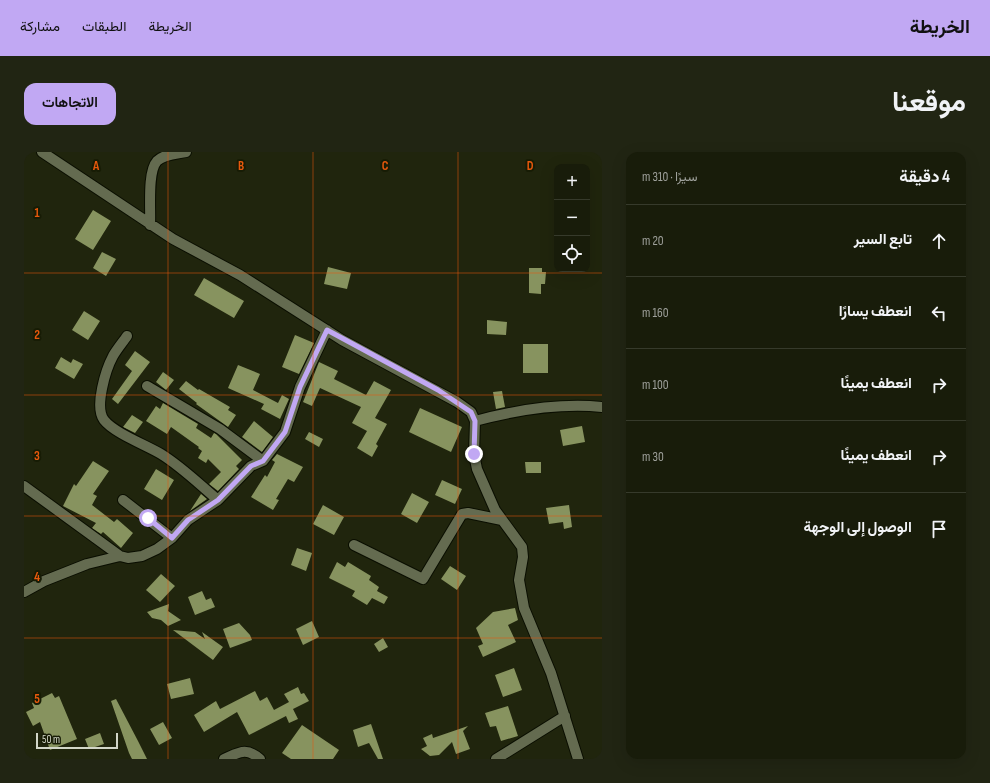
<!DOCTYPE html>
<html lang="ar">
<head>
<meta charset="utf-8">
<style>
	body { margin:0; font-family:"Sofia Sans Condensed",Vazirmatn,sans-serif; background:#212513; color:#f1f3f6; direction:rtl }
	.controls { position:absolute; right:12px; top:12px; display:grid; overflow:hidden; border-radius:8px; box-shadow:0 4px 16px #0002 }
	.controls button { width:36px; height:36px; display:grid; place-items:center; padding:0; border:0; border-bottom:1px solid #363a2b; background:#181c0a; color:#f1f3f6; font:20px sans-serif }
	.scale { position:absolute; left:12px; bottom:10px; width:82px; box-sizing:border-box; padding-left:4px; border:2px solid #d2d6c8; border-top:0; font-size:11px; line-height:14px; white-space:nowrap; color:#d2d6c8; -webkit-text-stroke:3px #171c05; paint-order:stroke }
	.stop { position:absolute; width:12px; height:12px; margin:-9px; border:3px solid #c1a8f3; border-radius:50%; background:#fff }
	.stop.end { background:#c1a8f3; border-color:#fff; box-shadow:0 1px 4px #0008 }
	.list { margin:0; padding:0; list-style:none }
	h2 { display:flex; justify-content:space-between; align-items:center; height:52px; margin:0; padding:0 16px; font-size:17px }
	h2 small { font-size:13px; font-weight:400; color:#9fa19c }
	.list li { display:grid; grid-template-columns:26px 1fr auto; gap:12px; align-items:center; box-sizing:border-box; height:72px; padding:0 16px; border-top:1px solid #363a2b }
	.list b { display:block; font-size:15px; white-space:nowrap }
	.list em { font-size:13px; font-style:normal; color:#9fa19c }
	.icon { flex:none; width:22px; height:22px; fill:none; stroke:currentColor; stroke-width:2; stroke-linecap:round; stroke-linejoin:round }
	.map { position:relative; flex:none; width:578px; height:607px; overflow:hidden; direction:ltr; border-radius:12px }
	header { display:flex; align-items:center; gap:24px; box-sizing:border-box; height:56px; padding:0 20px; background:#c1a8f3; color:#111 }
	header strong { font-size:19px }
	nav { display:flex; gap:22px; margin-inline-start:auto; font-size:14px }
	.intro { display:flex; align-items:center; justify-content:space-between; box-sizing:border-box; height:96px; padding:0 24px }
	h1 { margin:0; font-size:28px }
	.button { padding:10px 18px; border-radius:12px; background:#c1a8f3; color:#111; font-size:14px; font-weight:700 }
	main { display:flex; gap:24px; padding:0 24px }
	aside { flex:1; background:#181c0a; border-radius:12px; box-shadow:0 4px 16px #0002 }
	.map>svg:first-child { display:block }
	.building { fill:#87935f }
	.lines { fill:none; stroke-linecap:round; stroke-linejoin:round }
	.minor-casing { stroke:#0a0e00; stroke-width:12 }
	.minor { stroke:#646b50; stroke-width:10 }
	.route { stroke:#c1a8f3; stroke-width:5 }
	.grid { fill:none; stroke:#e8590c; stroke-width:1; stroke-opacity:0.55 }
	.grid-label { font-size:13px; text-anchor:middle; font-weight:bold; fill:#e8590c; stroke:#171c05; stroke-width:4; stroke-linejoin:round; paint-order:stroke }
</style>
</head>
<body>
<header>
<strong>الخريطة</strong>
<nav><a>الخريطة</a><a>الطبقات</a><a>مشاركة</a></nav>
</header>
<div class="intro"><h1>موقعنا</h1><a class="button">الاتجاهات</a></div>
<main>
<aside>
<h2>4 دقيقة<small>سيرًا · 310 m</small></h2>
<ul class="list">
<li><svg class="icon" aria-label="ahead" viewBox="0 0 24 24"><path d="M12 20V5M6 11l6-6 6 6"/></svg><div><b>تابع السير</b></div><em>20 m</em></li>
<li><svg class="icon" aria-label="left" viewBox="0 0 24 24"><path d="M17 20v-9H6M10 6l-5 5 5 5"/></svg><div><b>انعطف يسارًا</b></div><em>160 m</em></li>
<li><svg class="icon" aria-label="right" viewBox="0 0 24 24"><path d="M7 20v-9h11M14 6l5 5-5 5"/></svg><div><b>انعطف يمينًا</b></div><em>100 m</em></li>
<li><svg class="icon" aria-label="right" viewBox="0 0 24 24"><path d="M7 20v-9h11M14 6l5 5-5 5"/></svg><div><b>انعطف يمينًا</b></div><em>30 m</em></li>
<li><svg class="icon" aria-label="arrive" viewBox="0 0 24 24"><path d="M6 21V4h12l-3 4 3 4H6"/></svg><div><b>الوصول إلى الوجهة</b></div></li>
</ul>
</aside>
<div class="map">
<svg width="578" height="607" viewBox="0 0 578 607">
	<rect width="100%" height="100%" fill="#20250d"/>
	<path class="building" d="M 69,58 L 87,69 L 69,98 L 51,87 Z
		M 78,100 L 92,107 L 82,124 L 69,116 Z
		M 304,115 L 327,121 L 323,137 L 300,132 Z
		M 505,116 L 518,116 L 518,120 L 522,120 L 521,132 L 517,132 L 517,142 L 505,141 Z
		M 180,126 L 220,149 L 210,166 L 170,143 Z
		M 60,159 L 76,169 L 64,188 L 48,178 Z
		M 463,168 L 483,170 L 482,183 L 463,182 Z
		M 271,183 L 290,191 L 275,222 L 258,215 Z
		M 499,192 L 524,192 L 524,221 L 499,221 Z
		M 111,199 L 126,210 L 94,252 L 88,247 L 108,219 L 101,213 Z
		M 37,205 L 47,211 L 49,207 L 59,212 L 50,227 L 31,216 Z
		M 295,210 L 314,219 L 310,227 L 342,243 L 350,229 L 367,238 L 351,266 L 363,272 L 352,292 L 354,294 L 348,305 L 333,296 L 343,279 L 328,271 L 337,255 L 296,236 L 288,254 L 279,250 Z
		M 214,213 L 236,222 L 229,238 L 254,251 L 258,243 L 265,247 L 256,267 L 237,257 L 240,252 L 204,236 Z
		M 139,220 L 150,228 L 142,238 L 132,230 Z
		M 162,229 L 174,238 L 175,237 L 206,255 L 204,258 L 212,263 L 204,275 L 172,252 L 173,251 L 155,237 Z
		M 478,239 L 481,255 L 472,257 L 469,240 Z
		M 139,251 L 174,272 L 172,276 L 187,286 L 190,281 L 192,282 L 218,308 L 212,314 L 215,317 L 194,339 L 185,332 L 197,320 L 184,307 L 182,311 L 174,306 L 178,299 L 174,296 L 175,295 L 147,275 L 143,282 L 122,269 L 132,254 L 136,257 Z
		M 396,256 L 438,275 L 427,300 L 385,280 Z
		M 108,263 L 119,270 L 111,281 L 99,275 Z
		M 230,269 L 249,285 L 238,300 L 218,285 Z
		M 558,274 L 561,290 L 539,294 L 536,278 Z
		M 285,280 L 299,287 L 295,295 L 281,287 Z
		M 253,302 L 279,315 L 270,330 L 264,327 L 252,347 L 255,348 L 249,358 L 227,345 L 241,323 L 243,325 L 251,310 L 248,308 Z
		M 69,309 L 85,319 L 69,342 L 73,344 L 68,353 L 90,370 L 93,367 L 109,381 L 97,396 L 79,380 L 77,382 L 68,376 L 72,371 L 39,354 L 50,332 L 52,334 Z
		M 501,310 L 517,310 L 517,321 L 502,321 Z
		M 132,317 L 150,328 L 138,348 L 120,337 Z
		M 418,328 L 438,337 L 431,352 L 411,343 Z
		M 388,341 L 405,350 L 393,371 L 377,362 Z
		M 177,342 L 183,347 L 166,359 Z
		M 299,353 L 320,365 L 310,383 L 289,372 Z
		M 545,353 L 548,375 L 540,377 L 539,370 L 525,372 L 522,356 Z
		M 273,396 L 288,401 L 282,419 L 267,413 Z
		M 313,410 L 321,415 L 324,410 L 347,424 L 345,428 L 355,435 L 353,439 L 364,445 L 360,452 L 348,446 L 343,453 L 328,444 L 331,439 L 305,426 Z
		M 426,414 L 442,424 L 433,438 L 417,427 Z
		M 137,422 L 151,434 L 136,450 L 122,438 Z
		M 178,439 L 182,448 L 187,446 L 191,455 L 171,463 L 164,445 Z
		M 145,452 L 144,459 L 157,468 L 144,474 L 137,468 L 128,466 L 123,460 Z
		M 491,456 L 494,468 L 484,473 L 492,490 L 459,505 L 454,494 L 459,492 L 452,476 L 469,460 Z
		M 288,469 L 295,485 L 279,493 L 272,477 Z
		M 215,471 L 226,483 L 228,488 L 206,496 L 199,477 Z
		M 149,478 L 171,480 L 181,487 L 178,480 L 199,495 L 189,508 Z
		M 359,486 L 364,495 L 355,500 L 350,492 Z
		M 490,516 L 498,538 L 479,545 L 471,523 Z
		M 166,526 L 170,542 L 147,547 L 143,532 Z
		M 274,535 L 277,542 L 280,541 L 285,549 L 269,557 L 274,567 L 265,571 L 262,564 L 225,583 L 213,560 L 180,580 L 170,563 L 192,549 L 196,557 L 231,539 L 236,549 L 243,545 L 250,558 L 265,550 L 260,542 Z
		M 28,541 L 31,546 L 35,544 L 53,587 L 26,598 L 16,570 L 9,574 L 2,560 L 10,556 L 8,551 Z
		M 92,547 L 114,589 L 123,607 L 108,607 L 105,601 L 87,549 Z
		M 484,554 L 494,584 L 477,589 L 472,574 L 466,575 L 461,561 Z
		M 139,570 L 148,586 L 135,593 L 126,577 Z
		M 347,572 L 359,607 L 354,607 L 345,591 L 334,595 L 329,578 Z
		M 278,573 L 315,598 L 309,607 L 267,607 L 258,601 Z
		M 444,574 L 439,579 L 446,597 L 432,602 L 428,590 L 415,603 L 406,604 L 397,597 L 403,594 L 399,586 L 408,582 L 409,586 Z
		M 76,581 L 80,592 L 65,597 L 61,587 Z"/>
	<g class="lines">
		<g class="minor-casing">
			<path id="minor" d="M 18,0 L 149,87 L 216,123 L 318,188 L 433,250 L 447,260 L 451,269 C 492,258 536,251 578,255
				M 126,73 C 127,58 123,20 133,9 C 140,2 153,2 162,0
				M 103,184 C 99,190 93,197 89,204 C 82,217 70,255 80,268 C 90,281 122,293 137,302 C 158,315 176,333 194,348
				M 123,234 L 196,277 L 239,309
				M 451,269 L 450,302 L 453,317 L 471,358 L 498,395 L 499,405 L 495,428 L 500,456 L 527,521 L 554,607
				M 0,334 L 96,404
				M 99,348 L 148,386
				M 330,393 L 399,427 L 438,362 L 444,361 L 478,368
				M 0,440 L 20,429 L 63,412 L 96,404 L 104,406 L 118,404 L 133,397 L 148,386 L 164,368 L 194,348 L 227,314 L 239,309 L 261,280 L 276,235 L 303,178
				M 200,607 C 216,600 222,595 236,607
				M 472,607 L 541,564"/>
		</g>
		<use href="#minor" class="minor"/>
	</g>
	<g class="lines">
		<path class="route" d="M 124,366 L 148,386 L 164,368 L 194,348 L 227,314 L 239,309 L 261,280 L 276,235 L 303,178 L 414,238 L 447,260 L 451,269 L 450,302"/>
	</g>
	<path class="grid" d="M 144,0 L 144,607M 289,0 L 289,607M 434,0 L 434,607M 0,121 L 578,121M 0,243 L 578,243M 0,364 L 578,364M 0,486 L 578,486"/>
	<g class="grid-label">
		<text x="72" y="18">A</text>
		<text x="217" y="18">B</text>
		<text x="361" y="18">C</text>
		<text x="506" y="18">D</text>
		<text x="13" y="65">1</text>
		<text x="13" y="187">2</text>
		<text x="13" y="308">3</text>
		<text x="13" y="429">4</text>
		<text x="13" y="551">5</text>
	</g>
</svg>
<div class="controls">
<button>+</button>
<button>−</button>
<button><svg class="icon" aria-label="locate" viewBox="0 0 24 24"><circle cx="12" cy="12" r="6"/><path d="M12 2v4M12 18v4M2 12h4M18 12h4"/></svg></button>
</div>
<div class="scale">50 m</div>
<div class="stop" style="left:124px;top:366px"></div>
<div class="stop end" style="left:450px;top:302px"></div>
</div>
</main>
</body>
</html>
